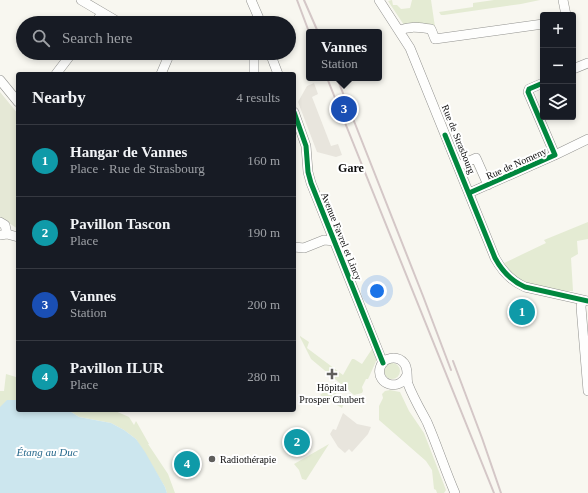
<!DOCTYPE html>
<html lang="en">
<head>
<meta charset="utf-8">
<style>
	body { margin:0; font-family:"Times New Roman",serif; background:#20242c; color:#f1f3f6 }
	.controls { position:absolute; right:12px; top:12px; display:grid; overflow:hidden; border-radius:4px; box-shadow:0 2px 6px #0003 }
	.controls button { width:36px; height:36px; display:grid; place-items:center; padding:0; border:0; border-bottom:1px solid #363941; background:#171b24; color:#f1f3f6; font:20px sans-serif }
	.you { position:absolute; left:377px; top:291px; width:14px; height:14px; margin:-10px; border:3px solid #fff; border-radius:50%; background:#1a73e8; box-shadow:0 0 0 6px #1a73e833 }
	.badge { display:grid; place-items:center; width:26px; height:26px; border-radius:50%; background:#afb0b1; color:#fff; font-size:13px; font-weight:700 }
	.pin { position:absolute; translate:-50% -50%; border:2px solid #fff; box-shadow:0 1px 4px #0006 }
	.popup { position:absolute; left:306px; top:29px; width:76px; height:52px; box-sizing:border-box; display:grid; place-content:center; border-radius:4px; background:#171b24; filter:drop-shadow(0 1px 3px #0005); font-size:13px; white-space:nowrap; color:#9ea1a6 }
	.popup b { font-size:15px; color:#f1f3f6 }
	.popup::after { content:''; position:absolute; left:50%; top:100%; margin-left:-8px; border:8px solid transparent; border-top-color:#171b24 }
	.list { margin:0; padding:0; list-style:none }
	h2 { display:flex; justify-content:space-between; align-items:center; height:52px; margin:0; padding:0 16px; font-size:17px }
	h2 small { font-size:13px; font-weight:400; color:#9ea1a6 }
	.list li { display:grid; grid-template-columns:26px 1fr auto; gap:12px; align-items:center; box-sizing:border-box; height:72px; padding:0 16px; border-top:1px solid #363941 }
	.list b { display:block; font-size:15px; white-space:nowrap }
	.list p { margin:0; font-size:13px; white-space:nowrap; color:#9ea1a6 }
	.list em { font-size:13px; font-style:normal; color:#9ea1a6 }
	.icon { flex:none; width:22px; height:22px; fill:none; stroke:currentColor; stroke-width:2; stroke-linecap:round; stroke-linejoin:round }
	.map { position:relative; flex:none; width:588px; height:493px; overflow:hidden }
	.search { position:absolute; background:#171b24; box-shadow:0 2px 6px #0003; left:16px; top:16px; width:280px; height:44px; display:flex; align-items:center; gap:10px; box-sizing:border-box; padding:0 14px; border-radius:22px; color:#9ea1a6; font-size:15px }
	.panel { position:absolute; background:#171b24; box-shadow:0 2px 6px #0003; left:16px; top:72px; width:280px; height:340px; border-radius:4px }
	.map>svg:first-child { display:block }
	.green { fill:#e4ebd3 }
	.cemetery { fill:#e5e8d6 }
	.plaza { fill:#e8e5dd }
	.water { fill:#cce6ee }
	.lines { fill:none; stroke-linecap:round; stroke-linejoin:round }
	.minor-casing { stroke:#92928f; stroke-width:10 }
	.minor { stroke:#fefefd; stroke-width:9 }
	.rail { stroke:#d4c7c7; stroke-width:2 }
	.cycleway-casing { stroke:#fff; stroke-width:8 }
	.cycleway { stroke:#00873e; stroke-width:5 }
	.poi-dot { fill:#5f5e5c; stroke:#fff; stroke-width:1.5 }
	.labels { text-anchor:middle; stroke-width:4; stroke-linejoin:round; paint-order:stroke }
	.street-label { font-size:10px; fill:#0c0c0c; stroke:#fff }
	.poi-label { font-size:10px; fill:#0c0c0c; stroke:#fff }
	.water-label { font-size:11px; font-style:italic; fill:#27698c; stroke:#fff }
	.quarter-label { font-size:12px; font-weight:bold; fill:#0c0c0c; stroke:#fff }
</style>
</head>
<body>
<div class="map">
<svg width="588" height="493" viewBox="0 0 588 493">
	<rect width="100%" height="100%" fill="#f8f7f0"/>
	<path class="green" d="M 392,0 L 393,5 L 397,5 L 401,9 L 410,8 L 412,0 L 431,0 L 435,27 L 404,25 L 388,1 Z
		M 494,0 L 540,0 L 521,4 L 444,15 L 441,15 L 439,12 L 473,7 L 473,3 Z
		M 588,222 L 588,239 L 577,241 L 578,254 L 571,258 L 573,291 L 548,291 L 530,286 L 516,278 L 502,264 L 546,243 L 544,240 Z
		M 300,336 L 309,342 L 307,348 L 343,375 L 352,359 L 354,359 L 362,364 L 372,349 L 377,359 L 369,377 L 368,379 L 366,379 L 362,387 L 363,391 L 362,393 L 354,395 L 311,359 L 300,337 Z
		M384 371a8 8 0 1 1 16 0a8 8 0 1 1-16 0Z
		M 6,374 L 16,377 L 18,375 L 18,400 L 8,400 L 1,407 L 0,407 L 0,391 L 4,391 Z
		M 328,384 L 344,403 L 342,408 L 320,395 L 327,390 L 325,387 Z
		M 390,390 L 400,392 L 409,411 L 424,433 L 446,490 L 444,493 L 437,493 L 436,490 L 434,489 L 432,470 L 426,461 L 379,420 L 379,406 L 383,398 L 382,394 L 385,391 Z
		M 68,410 L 108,410 L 109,412 L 113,410 L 129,417 L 134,425 L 136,421 L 149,444 L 148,444 L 168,474 L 175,493 L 167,493 L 165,487 L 136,439 L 124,430 L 111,423 L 79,417 Z
		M 329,444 L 306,480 L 302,479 L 299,470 L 294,464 Z"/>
	<path class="cemetery" d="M 0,92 L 18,114 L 18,229 L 0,217 Z"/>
	<path class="plaza" d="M 314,83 L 318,94 L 312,97 L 331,146 L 338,144 L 342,155 L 336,157 L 317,152 L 298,102 L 307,86 Z
		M 343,413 L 357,424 L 371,427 L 368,434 L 352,452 L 349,449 L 345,453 L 338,447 L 330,434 L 333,429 L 336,430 Z"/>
	<path class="water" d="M 7,400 L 18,400 L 18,410 L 68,410 L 79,417 L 111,423 L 124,430 L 136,439 L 145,452 L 165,487 L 167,493 L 0,493 L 0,407 Z"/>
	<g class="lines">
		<g class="minor-casing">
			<path id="minor" d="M 81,0 L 120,23
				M 251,0 L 261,23
				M 379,0 L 410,48 L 495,258 C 502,271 511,281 525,287 L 588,301
				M 563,0 L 566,15
				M 95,23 L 102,13
				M 399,31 C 409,25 421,28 431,29 L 435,39 L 543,24
				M 254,53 L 254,74
				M 270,53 L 278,74
				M 573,69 L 588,63
				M 56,74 L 72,53
				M 161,74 L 170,53
				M 0,80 L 18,102
				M 294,112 L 306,146 L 308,172 L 311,183 L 383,363
				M 555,155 L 588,139
				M 458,166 L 476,158 L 488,185
				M 469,193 L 555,155 L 528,92 L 529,89 L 543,83
				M 0,222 L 5,225 L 7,234
				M 0,235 L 7,234 L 18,237
				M 294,247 L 304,248 L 324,240 L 335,241
				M 582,300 L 581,307 L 588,391
				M 407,375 C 400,392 376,385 380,368 C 383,357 397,355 404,363 C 409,369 406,377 408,384 C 413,397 420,409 427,422 C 437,445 445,470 455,493"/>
		</g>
		<use href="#minor" class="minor"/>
		<path class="rail" d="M 297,0 L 309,32
			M 304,0 L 318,32
			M 327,78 L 494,493
			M 337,78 L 423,296 L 451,370
			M 453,361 L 482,438 L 501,493"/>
		<g class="cycleway-casing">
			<path id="cycleway" d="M 294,112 L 306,146 L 308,172 L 311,183 L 383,363
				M 445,135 L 495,258 C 502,271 511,281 525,287 L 588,301
				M 469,193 L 555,155 L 528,92 L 529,89 L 543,83"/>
		</g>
		<use href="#cycleway" class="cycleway"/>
	</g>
	<g class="poi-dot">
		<path d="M330 368h4v4h4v4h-4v4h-4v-4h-4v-4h4z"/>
		<circle cx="212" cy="459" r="4"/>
	</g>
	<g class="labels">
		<g class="street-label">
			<text transform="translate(459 139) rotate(68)" y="4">Rue de Strasbourg</text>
			<text transform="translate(516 163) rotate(-24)" y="4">Rue de Nomeny</text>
			<text transform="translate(342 236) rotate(68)" y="4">Avenue Favrel et Lincy</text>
		</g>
		<g class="poi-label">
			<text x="332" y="391">Hôpital<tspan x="332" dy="12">Prosper Chubert</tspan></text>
			<text x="220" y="463" text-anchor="start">Radiothérapie</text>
		</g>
		<g class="water-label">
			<text x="47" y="456">Étang au Duc</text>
		</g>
		<g class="quarter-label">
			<text x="351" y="172">Gare</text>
		</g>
	</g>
</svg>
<div class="controls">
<button>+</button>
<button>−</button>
<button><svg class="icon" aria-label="layers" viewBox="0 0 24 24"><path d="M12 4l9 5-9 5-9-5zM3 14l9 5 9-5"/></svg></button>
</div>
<div class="you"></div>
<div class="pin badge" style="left:522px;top:312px;background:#0f9aa8">1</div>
<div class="pin badge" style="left:297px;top:442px;background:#0f9aa8">2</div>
<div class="pin badge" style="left:344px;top:109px;background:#1a4fb4">3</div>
<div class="popup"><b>Vannes</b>Station</div>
<div class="pin badge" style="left:187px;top:464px;background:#0f9aa8">4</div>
<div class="search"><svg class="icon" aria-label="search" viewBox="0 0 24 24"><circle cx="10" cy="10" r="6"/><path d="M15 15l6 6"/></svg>Search here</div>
<section class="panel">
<h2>Nearby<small>4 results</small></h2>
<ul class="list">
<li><span class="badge" style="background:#0f9aa8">1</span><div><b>Hangar de Vannes</b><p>Place · Rue de Strasbourg</p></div><em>160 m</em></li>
<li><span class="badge" style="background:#0f9aa8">2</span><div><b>Pavillon Tascon</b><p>Place</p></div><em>190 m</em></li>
<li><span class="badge" style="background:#1a4fb4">3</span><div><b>Vannes</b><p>Station</p></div><em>200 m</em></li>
<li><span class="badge" style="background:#0f9aa8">4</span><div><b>Pavillon ILUR</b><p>Place</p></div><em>280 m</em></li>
</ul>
</section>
</div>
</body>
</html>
